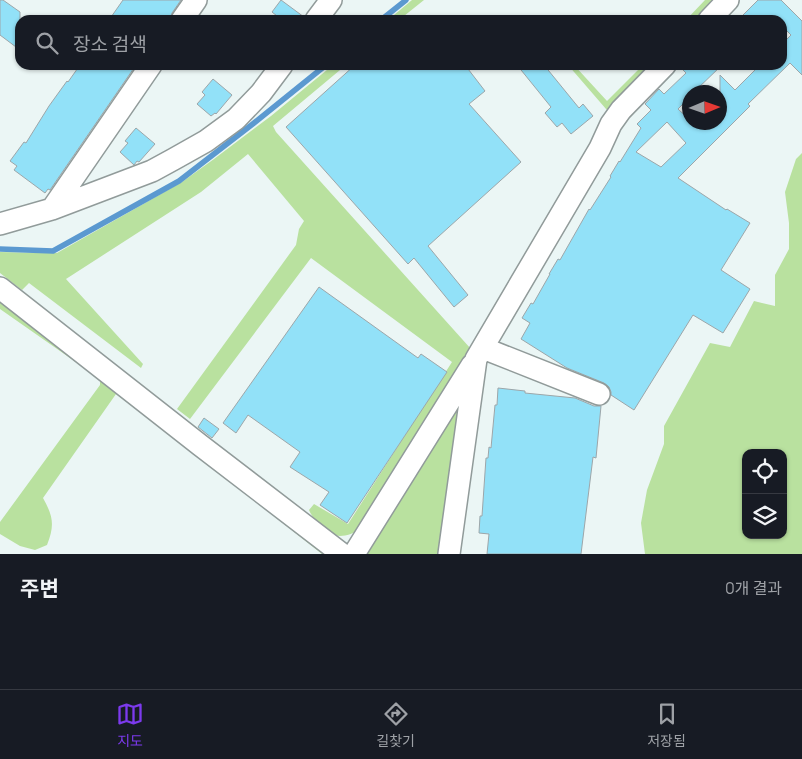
<!DOCTYPE html>
<html lang="ko">
<head>
<meta charset="utf-8">
<style>
	body { margin:0; font-family:Manrope,"Noto Sans KR",sans-serif; background:#242831; color:#f1f3f6 }
	.controls { position:absolute; right:15px; bottom:15px; display:grid; overflow:hidden; border-radius:10px; box-shadow:0 1px 4px #0004 }
	.controls button { width:45px; height:45px; display:grid; place-items:center; padding:0; border:0; border-bottom:1px solid #363941; background:#171b24; color:#f1f3f6; font:25px sans-serif }
	.compass { position:absolute; left:682px; top:85px; width:45px; height:45px; border-radius:50%; background:#171b24; box-shadow:0 1px 4px #0004; rotate:88deg }
	.list { margin:0; padding:0; list-style:none }
	h2 { display:flex; justify-content:space-between; align-items:center; height:65px; margin:0; padding:0 20px; font-size:21px }
	h2 small { font-size:16px; font-weight:400; color:#9ea1a6 }
	.icon { flex:none; width:28px; height:28px; fill:none; stroke:currentColor; stroke-width:2; stroke-linecap:round; stroke-linejoin:round }
	.map { position:relative; flex:none; width:802px; height:554px; overflow:hidden }
	.search { position:absolute; background:#171b24; box-shadow:0 1px 4px #0004; left:15px; right:15px; top:15px; height:55px; display:flex; align-items:center; gap:12px; box-sizing:border-box; padding:0 18px; border-radius:15px; color:#9ea1a6; font-size:19px }
	.sheet { height:135px; background:#171b24 }
	nav { display:flex; justify-content:space-around; align-items:center; box-sizing:border-box; height:70px; border-top:1px solid #363941; background:#171b24; font-size:14px; color:#9ea1a6 }
	nav a { display:grid; justify-items:center; gap:2px }
	nav .on { color:#7c3aed }
	.map>svg:first-child { display:block }
	.green { fill:#b9e19f; fill-rule:evenodd }
	.lines { fill:none; stroke-linecap:round; stroke-linejoin:round }
	.stream { stroke:#5b99d0; stroke-width:5.5 }
	.building { fill:#92e1f8; stroke:#9da6a9; fill-rule:evenodd }
	.minor-casing { stroke:#919b9a; stroke-width:24 }
	.minor { stroke:#fff; stroke-width:21 }
</style>
</head>
<body>
<div class="map">
<svg width="802" height="554" viewBox="0 0 802 554">
	<rect width="100%" height="100%" fill="#ebf6f5"/>
	<path class="green" d="M 412,0 L 424,0 L 399,20 L 388,20 Z
		M 705,0 L 721,0 L 702,20 L 686,20 Z
		M 333,65 L 346,65 L 273,126 L 276,132 L 471,349 L 360,530 C 353,533 347,536 340,536 C 329,536 313,520 309,510 L 314,504 L 348,524 L 452,362 L 311,258 L 190,419 L 177,409 L 296,245 L 299,229 L 304,221 L 248,154 L 201,192 L 66,279 L 143,364 L 141,368 L 29,283 L 22,290 L 0,273 L 0,252 L 45,253 L 57,253 L 182,182 L 214,159 L 271,116 Z
		M 568,65 L 574,65 L 607,101 L 643,65 L 659,65 L 610,112 L 606,109 Z
		M 802,153 L 802,554 L 645,554 L 641,523 L 647,490 L 664,444 L 664,426 L 710,343 L 730,347 L 754,301 L 775,306 L 775,275 L 789,249 L 789,223 L 785,192 L 796,159 ZM 746,453 L 783,453 L 783,535 L 746,535 Z
		M 0,294 L 333,554 L 322,554 L 198,456 L 116,394 L 43,498 C 53,516 55,525 47,545 L 35,550 L 20,546 L 0,534 L 0,522 L 100,385 L 100,379 L 0,309 Z
		M 460,396 L 445,554 L 361,554 Z"/>
	<g class="lines">
		<path class="stream" d="M 381,20 L 406,0
			M 0,249 L 53,251 L 179,181 L 254,123 L 326,65"/>
	</g>
	<path class="building" d="M 0,0 L 3,0 L 20,12 L 20,50 L 0,35 Z
		M 123,0 L 181,0 L 172,13 L 170,20 L 109,20 Z
		M 281,0 L 304,17 L 304,20 L 282,20 L 272,12 Z
		M 758,0 L 781,0 L 802,21 L 802,75 L 790,63 L 748,104 L 750,106 L 678,178 L 726,210 L 727,209 L 750,223 L 721,270 L 750,289 L 723,333 L 693,315 L 634,410 L 611,395 L 611,392 L 609,387 L 604,383 L 567,368 L 521,339 L 530,323 L 522,318 L 531,303 L 533,304 L 550,274 L 549,274 L 558,259 L 560,260 L 589,209 L 590,210 L 611,177 L 610,176 L 619,161 L 620,162 L 641,128 L 637,124 L 651,110 L 645,104 L 659,89 L 664,94 L 686,73 L 678,65 L 722,65 L 694,92 L 690,92 L 690,97 L 678,109 L 690,120 L 690,122 L 720,122 L 720,75 L 735,90 L 760,65 L 782,65 L 782,44 L 791,35 L 782,26 L 782,20 L 738,20 ZM 667,122 L 686,143 L 661,167 L 636,152 Z
		M 80,65 L 136,65 L 50,190 L 48,189 L 45,193 L 14,170 L 17,166 L 10,161 L 24,142 L 26,143 L 49,106 L 67,81 L 68,82 Z
		M 355,65 L 465,65 L 485,91 L 469,104 L 521,162 L 428,246 L 468,295 L 454,307 L 414,258 L 408,264 L 286,127 Z
		M 517,65 L 544,65 L 579,108 L 583,104 L 593,116 L 571,134 L 562,123 L 557,127 L 545,113 L 551,107 Z
		M 213,79 L 232,95 L 216,114 L 215,113 L 211,116 L 197,104 L 205,95 L 202,92 Z
		M 136,128 L 155,144 L 139,162 L 137,161 L 134,165 L 120,152 L 128,143 L 125,141 Z
		M 319,287 L 418,358 L 421,354 L 447,372 L 347,523 L 320,505 L 329,492 L 290,467 L 300,452 L 248,415 L 236,433 L 223,423 Z
		M 498,388 L 525,391 L 525,393 L 575,398 L 594,406 L 601,406 L 596,458 L 593,457 L 581,554 L 487,554 L 489,534 L 479,533 L 480,516 L 482,516 L 486,458 L 488,458 L 489,447 L 491,448 L 495,405 L 497,405 Z
		M 204,418 L 219,429 L 212,438 L 198,427 Z"/>
	<g class="lines">
		<g class="minor-casing">
			<path id="minor" d="M 182,20 L 196,0
				M 316,20 L 331,0
				M 709,20 L 728,0
				M 52,209 L 151,65
				M 0,224 L 52,209 L 152,171 L 174,159 L 206,141 L 236,119 L 261,93 L 282,65
				M 0,288 L 200,445 L 342,554
				M 483,348 L 599,394
				M 354,554 L 472,365
				M 449,554 L 476,359 L 600,148 L 611,124 L 621,110 L 665,65"/>
		</g>
		<use href="#minor" class="minor"/>
	</g>
</svg>
<div class="controls">
<button><svg class="icon" aria-label="locate" viewBox="0 0 24 24"><circle cx="12" cy="12" r="6"/><path d="M12 2v4M12 18v4M2 12h4M18 12h4"/></svg></button>
<button><svg class="icon" aria-label="layers" viewBox="0 0 24 24"><path d="M12 4l9 5-9 5-9-5zM3 14l9 5 9-5"/></svg></button>
</div>
<svg class="compass" viewBox="-18 -18 36 36"><path d="M0-13l5 13h-10z" fill="#e53935"/><path d="M0 13l5-13h-10z" fill="#9ea1a6"/></svg>
<div class="search"><svg class="icon" aria-label="search" viewBox="0 0 24 24"><circle cx="10" cy="10" r="6"/><path d="M15 15l6 6"/></svg>장소 검색</div>
</div>
<section class="sheet">
<h2>주변<small>0개 결과</small></h2>
<ul class="list">
</ul>
</section>
<nav>
<a class="on"><svg class="icon" aria-label="map" viewBox="0 0 24 24"><path d="M3 6l6-2 6 2 6-2v14l-6 2-6-2-6 2zM9 4v14M15 6v14"/></svg>지도</a>
<a><svg class="icon" aria-label="directions" viewBox="0 0 24 24"><path d="M12 3l9 9-9 9-9-9zM9 14v-3h6M13 9l2 2-2 2"/></svg>길찾기</a>
<a><svg class="icon" aria-label="saved" viewBox="0 0 24 24"><path d="M7 4h10v16l-5-4-5 4z"/></svg>저장됨</a>
</nav>
</body>
</html>
